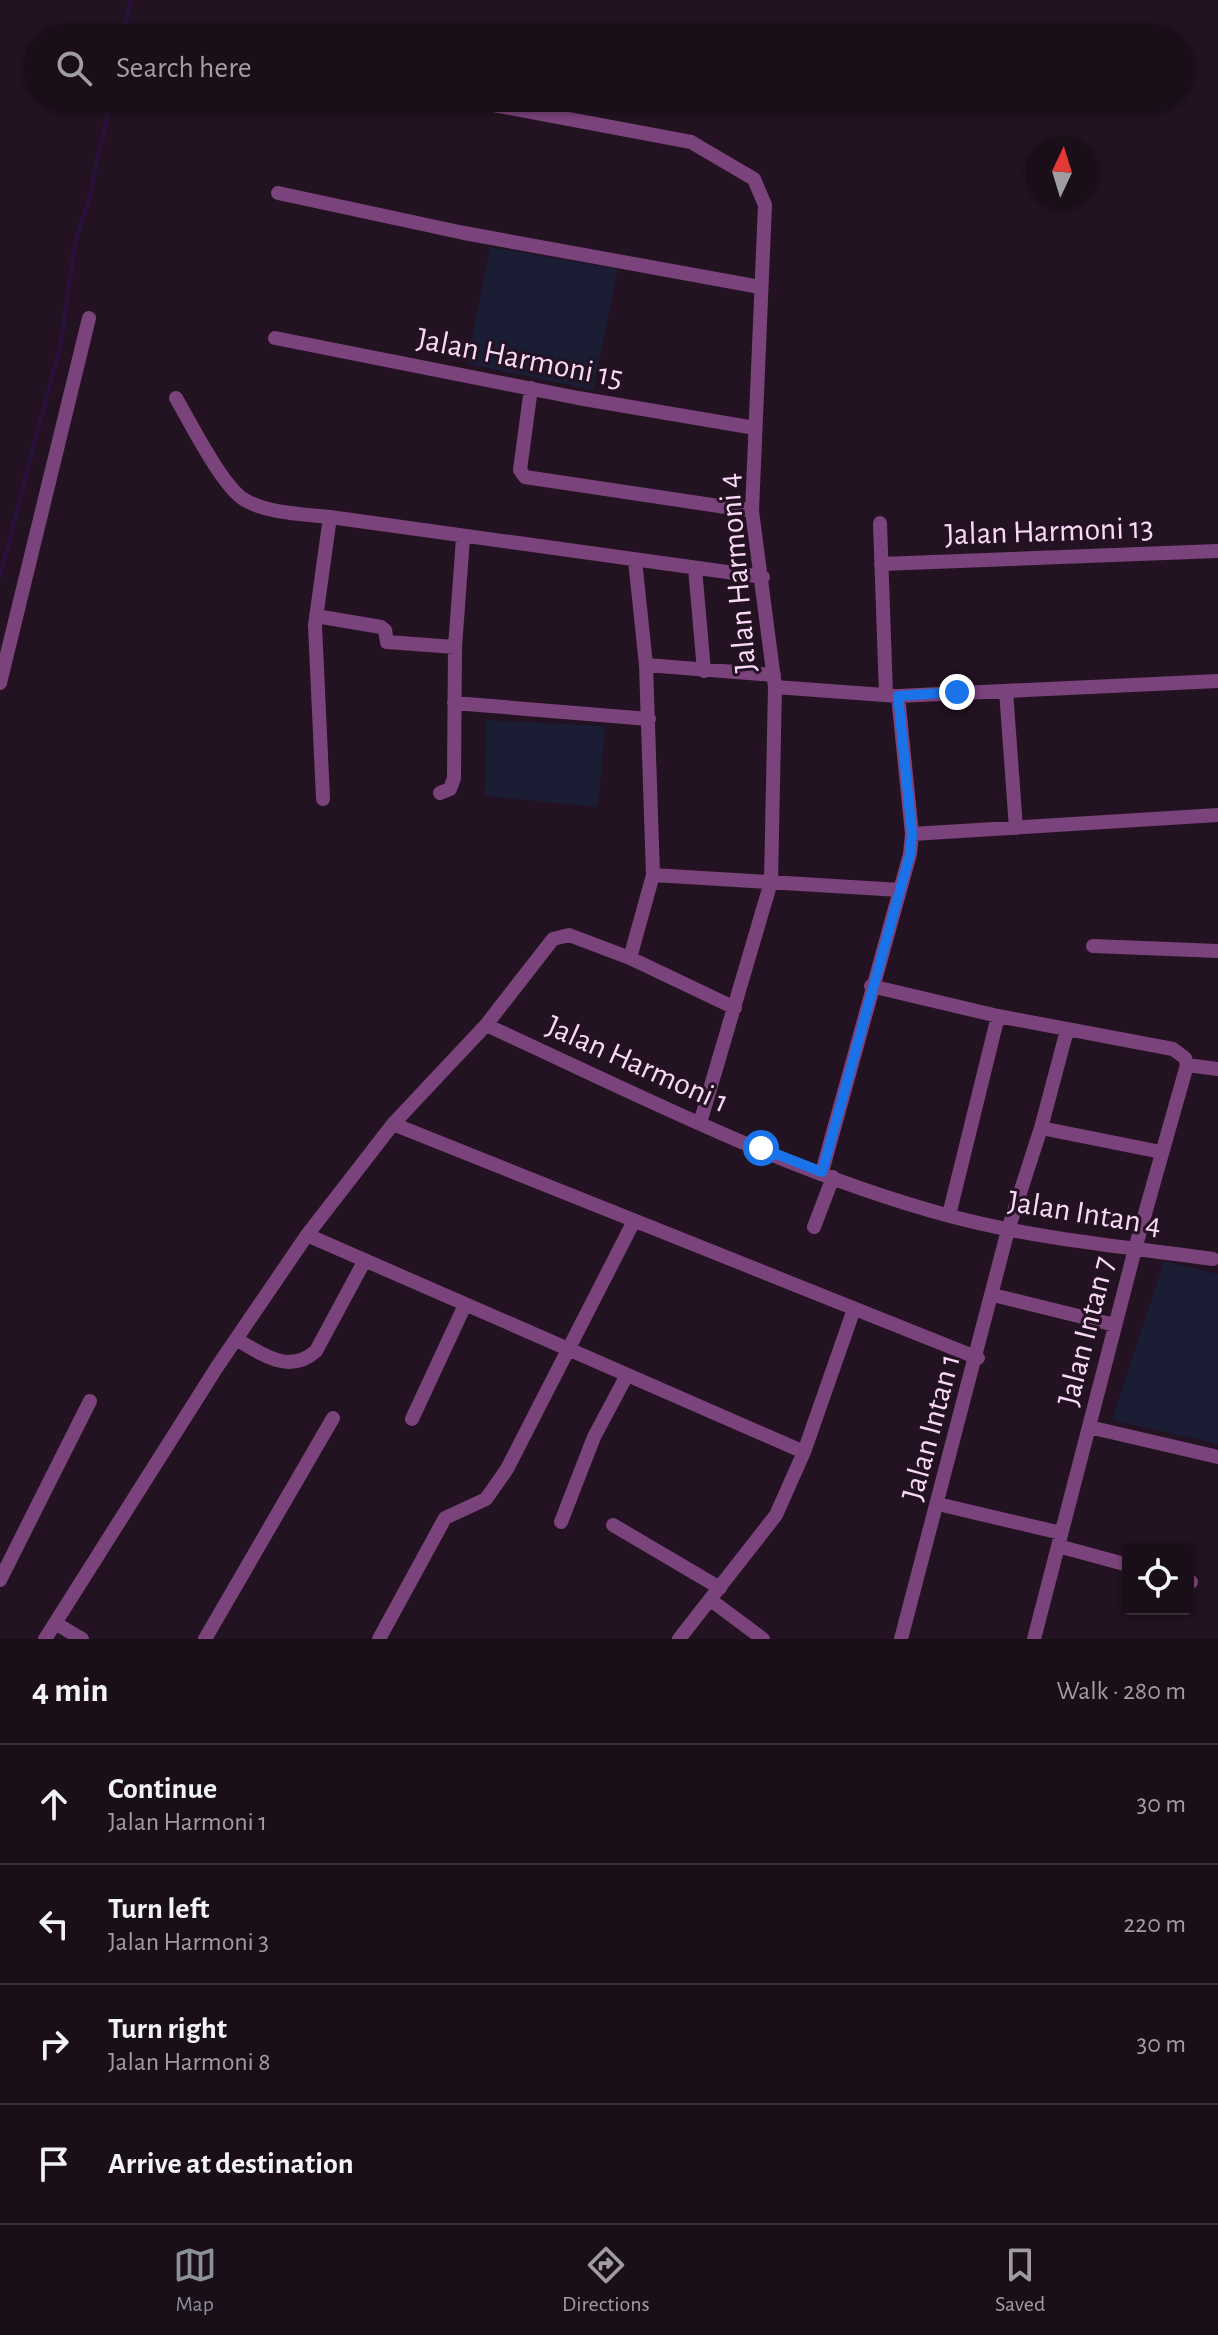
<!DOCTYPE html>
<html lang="en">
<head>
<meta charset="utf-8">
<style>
	body { margin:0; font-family:"Alegreya Sans",sans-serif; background:#231722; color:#f1f3f6 }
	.controls { position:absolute; right:24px; bottom:24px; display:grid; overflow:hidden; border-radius:8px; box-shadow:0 2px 6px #0004 }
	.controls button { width:72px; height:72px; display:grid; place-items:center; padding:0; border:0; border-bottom:2px solid #382e38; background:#1a0e19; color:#f1f3f6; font:40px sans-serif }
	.compass { position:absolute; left:1026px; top:136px; width:72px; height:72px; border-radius:50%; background:#1a0e19; box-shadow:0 2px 6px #0004; rotate:4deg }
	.stop { position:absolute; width:24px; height:24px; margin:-18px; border:6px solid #1a73e8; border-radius:50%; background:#fff }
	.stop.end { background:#1a73e8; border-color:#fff; box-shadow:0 2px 8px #0008 }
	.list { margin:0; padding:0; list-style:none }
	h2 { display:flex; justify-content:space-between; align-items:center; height:104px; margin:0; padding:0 32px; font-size:34px }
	h2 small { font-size:26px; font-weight:400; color:#9f9ca2 }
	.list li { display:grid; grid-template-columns:52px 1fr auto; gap:24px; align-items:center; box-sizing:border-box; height:120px; padding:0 32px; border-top:2px solid #382e38 }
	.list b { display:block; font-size:30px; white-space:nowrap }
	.list p { margin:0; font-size:26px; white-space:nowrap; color:#9f9ca2 }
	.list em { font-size:26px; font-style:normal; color:#9f9ca2 }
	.icon { flex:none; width:44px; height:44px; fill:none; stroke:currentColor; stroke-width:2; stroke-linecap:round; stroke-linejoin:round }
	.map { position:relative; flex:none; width:1218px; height:1639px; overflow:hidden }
	.search { position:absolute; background:#1a0e19; box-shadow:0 2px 6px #0004; left:24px; right:24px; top:24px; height:88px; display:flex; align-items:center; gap:20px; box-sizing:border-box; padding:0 28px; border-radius:44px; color:#9f9ca2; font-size:30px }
	.sheet { height:584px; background:#1a0e19 }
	nav { display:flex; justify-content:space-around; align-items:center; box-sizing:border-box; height:112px; border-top:2px solid #382e38; background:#1a0e19; font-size:22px; color:#9f9ca2 }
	nav a { display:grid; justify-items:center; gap:4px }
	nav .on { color:#8c9099 }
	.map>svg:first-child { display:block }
	.green { fill:#1a1d33 }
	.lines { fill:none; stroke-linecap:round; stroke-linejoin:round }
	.stream { stroke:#2a113c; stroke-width:4 }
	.street { stroke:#7b437b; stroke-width:14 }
	.route { stroke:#1a73e8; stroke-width:10 }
	.labels { text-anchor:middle; stroke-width:6; stroke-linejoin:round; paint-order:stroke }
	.street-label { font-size:32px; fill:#fad9f8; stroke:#231221 }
</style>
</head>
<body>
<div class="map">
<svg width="1218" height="1639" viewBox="0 0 1218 1639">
	<rect width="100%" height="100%" fill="#231221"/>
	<path class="green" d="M 490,247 L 618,269 L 593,390 L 467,364 Z
		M 486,720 L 605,726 L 598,807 L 485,796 Z
		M 1164,1261 L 1218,1274 L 1218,1444 L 1112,1420 Z"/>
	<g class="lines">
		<path class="stream" d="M 123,38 L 131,0
			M 0,576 L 61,342 L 76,238 L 88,203 L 111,98"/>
		<path class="street" d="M 456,98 L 691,142 L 754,179 L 765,205 L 752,511 L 775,687 L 771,882 L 700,1123
			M 278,193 L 464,233 L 760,287
			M 275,338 L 578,398 L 755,428
			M 531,388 L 520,470 L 525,477 L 752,511
			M 176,398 C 190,422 223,488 245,500 C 269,514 303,514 330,517
			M 880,523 L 886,695
			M 881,564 L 1218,551
			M 695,568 L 704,671
			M 316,616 L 381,627 L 385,630 L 387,642 L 455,647
			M 646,665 L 774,675
			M 0,683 L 89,318
			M 775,687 L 898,696 L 1218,681
			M 1006,691 L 1016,828
			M 454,703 L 649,719
			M 440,793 L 450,789 L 454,778 L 455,647 L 463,538
			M 323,799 L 315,625 L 330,517 L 763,577
			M 912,834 L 1218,815
			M 653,875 L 900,890
			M 1093,946 L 1218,951
			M 630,958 L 653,875 L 646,665 L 635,560
			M 871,986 L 998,1016 L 1173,1049 L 1185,1058 L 1187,1065 L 1135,1249 L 1034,1639
			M 486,1025 C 637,1094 789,1173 950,1216 C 1036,1239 1126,1247 1213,1259
			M 1067,1030 L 1041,1128 L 1161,1152
			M 1187,1065 L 1218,1069
			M 393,1124 L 978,1358
			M 822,1172 L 910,854 L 912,834 L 898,696
			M 949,1215 L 998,1016
			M 814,1227 L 833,1177
			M 307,1235 L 804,1452
			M 993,1295 L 1115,1325
			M 236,1339 C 262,1354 289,1375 316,1351 L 365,1260
			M 412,1419 L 465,1305
			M 1089,1427 L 1218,1457
			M 938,1504 L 1061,1533
			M 561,1522 L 594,1437 L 627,1375
			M 613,1525 L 720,1588
			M 1058,1546 L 1128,1565
			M 0,1580 L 90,1401
			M 1188,1581 L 1191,1582
			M 712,1601 L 763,1639
			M 55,1623 L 82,1639
			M 45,1639 L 217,1367 L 307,1235 L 393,1124 L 486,1025 L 553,939 L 569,935 L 630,958 L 735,1008
			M 205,1639 L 333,1418
			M 379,1639 L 445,1518 L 486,1499 L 507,1469 L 634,1221
			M 679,1639 L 776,1515 L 804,1452 L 854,1309
			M 901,1639 L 1008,1230 L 1041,1128"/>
	</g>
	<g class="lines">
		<path class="route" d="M 761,1148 L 822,1172 L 910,854 L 912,834 L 898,696 L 957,692"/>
	</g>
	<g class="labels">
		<g class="street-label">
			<text transform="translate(520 357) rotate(11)" y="11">Jalan Harmoni 15</text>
			<text transform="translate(1049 530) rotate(-2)" y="11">Jalan Harmoni 13</text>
			<text transform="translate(736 573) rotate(-95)" y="11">Jalan Harmoni 4</text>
			<text transform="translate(638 1063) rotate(24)" y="11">Jalan Harmoni 1</text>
			<text transform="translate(1085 1212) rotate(9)" y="11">Jalan Intan 4</text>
			<text transform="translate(1085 1331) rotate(-76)" y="11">Jalan Intan 7</text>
			<text transform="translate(930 1427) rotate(-75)" y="11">Jalan Intan 1</text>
		</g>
	</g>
</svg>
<div class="controls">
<button><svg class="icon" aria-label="locate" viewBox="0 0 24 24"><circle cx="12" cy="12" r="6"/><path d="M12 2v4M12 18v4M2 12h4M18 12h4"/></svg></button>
</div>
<svg class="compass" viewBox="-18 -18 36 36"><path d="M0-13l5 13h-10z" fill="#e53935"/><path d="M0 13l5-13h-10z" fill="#9f9ca2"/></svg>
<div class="stop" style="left:761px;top:1148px"></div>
<div class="stop end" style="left:957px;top:692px"></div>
<div class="search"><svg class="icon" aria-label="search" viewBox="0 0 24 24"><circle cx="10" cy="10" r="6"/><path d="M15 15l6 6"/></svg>Search here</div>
</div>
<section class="sheet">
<h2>4 min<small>Walk · 280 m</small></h2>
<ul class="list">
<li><svg class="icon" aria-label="ahead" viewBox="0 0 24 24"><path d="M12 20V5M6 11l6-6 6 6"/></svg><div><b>Continue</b><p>Jalan Harmoni 1</p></div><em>30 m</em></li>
<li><svg class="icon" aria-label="left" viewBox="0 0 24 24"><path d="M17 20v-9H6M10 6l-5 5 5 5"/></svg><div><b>Turn left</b><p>Jalan Harmoni 3</p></div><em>220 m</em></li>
<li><svg class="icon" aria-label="right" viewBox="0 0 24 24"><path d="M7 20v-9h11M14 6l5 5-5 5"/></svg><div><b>Turn right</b><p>Jalan Harmoni 8</p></div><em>30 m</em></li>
<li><svg class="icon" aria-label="arrive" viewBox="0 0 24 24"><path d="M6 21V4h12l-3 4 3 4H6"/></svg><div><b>Arrive at destination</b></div></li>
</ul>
</section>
<nav>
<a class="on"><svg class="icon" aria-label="map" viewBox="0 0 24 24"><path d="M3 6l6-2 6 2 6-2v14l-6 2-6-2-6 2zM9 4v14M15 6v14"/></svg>Map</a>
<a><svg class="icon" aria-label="directions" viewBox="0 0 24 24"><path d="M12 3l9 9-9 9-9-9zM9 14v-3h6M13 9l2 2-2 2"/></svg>Directions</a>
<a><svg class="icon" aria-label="saved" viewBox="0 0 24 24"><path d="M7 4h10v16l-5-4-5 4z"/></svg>Saved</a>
</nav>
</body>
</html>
